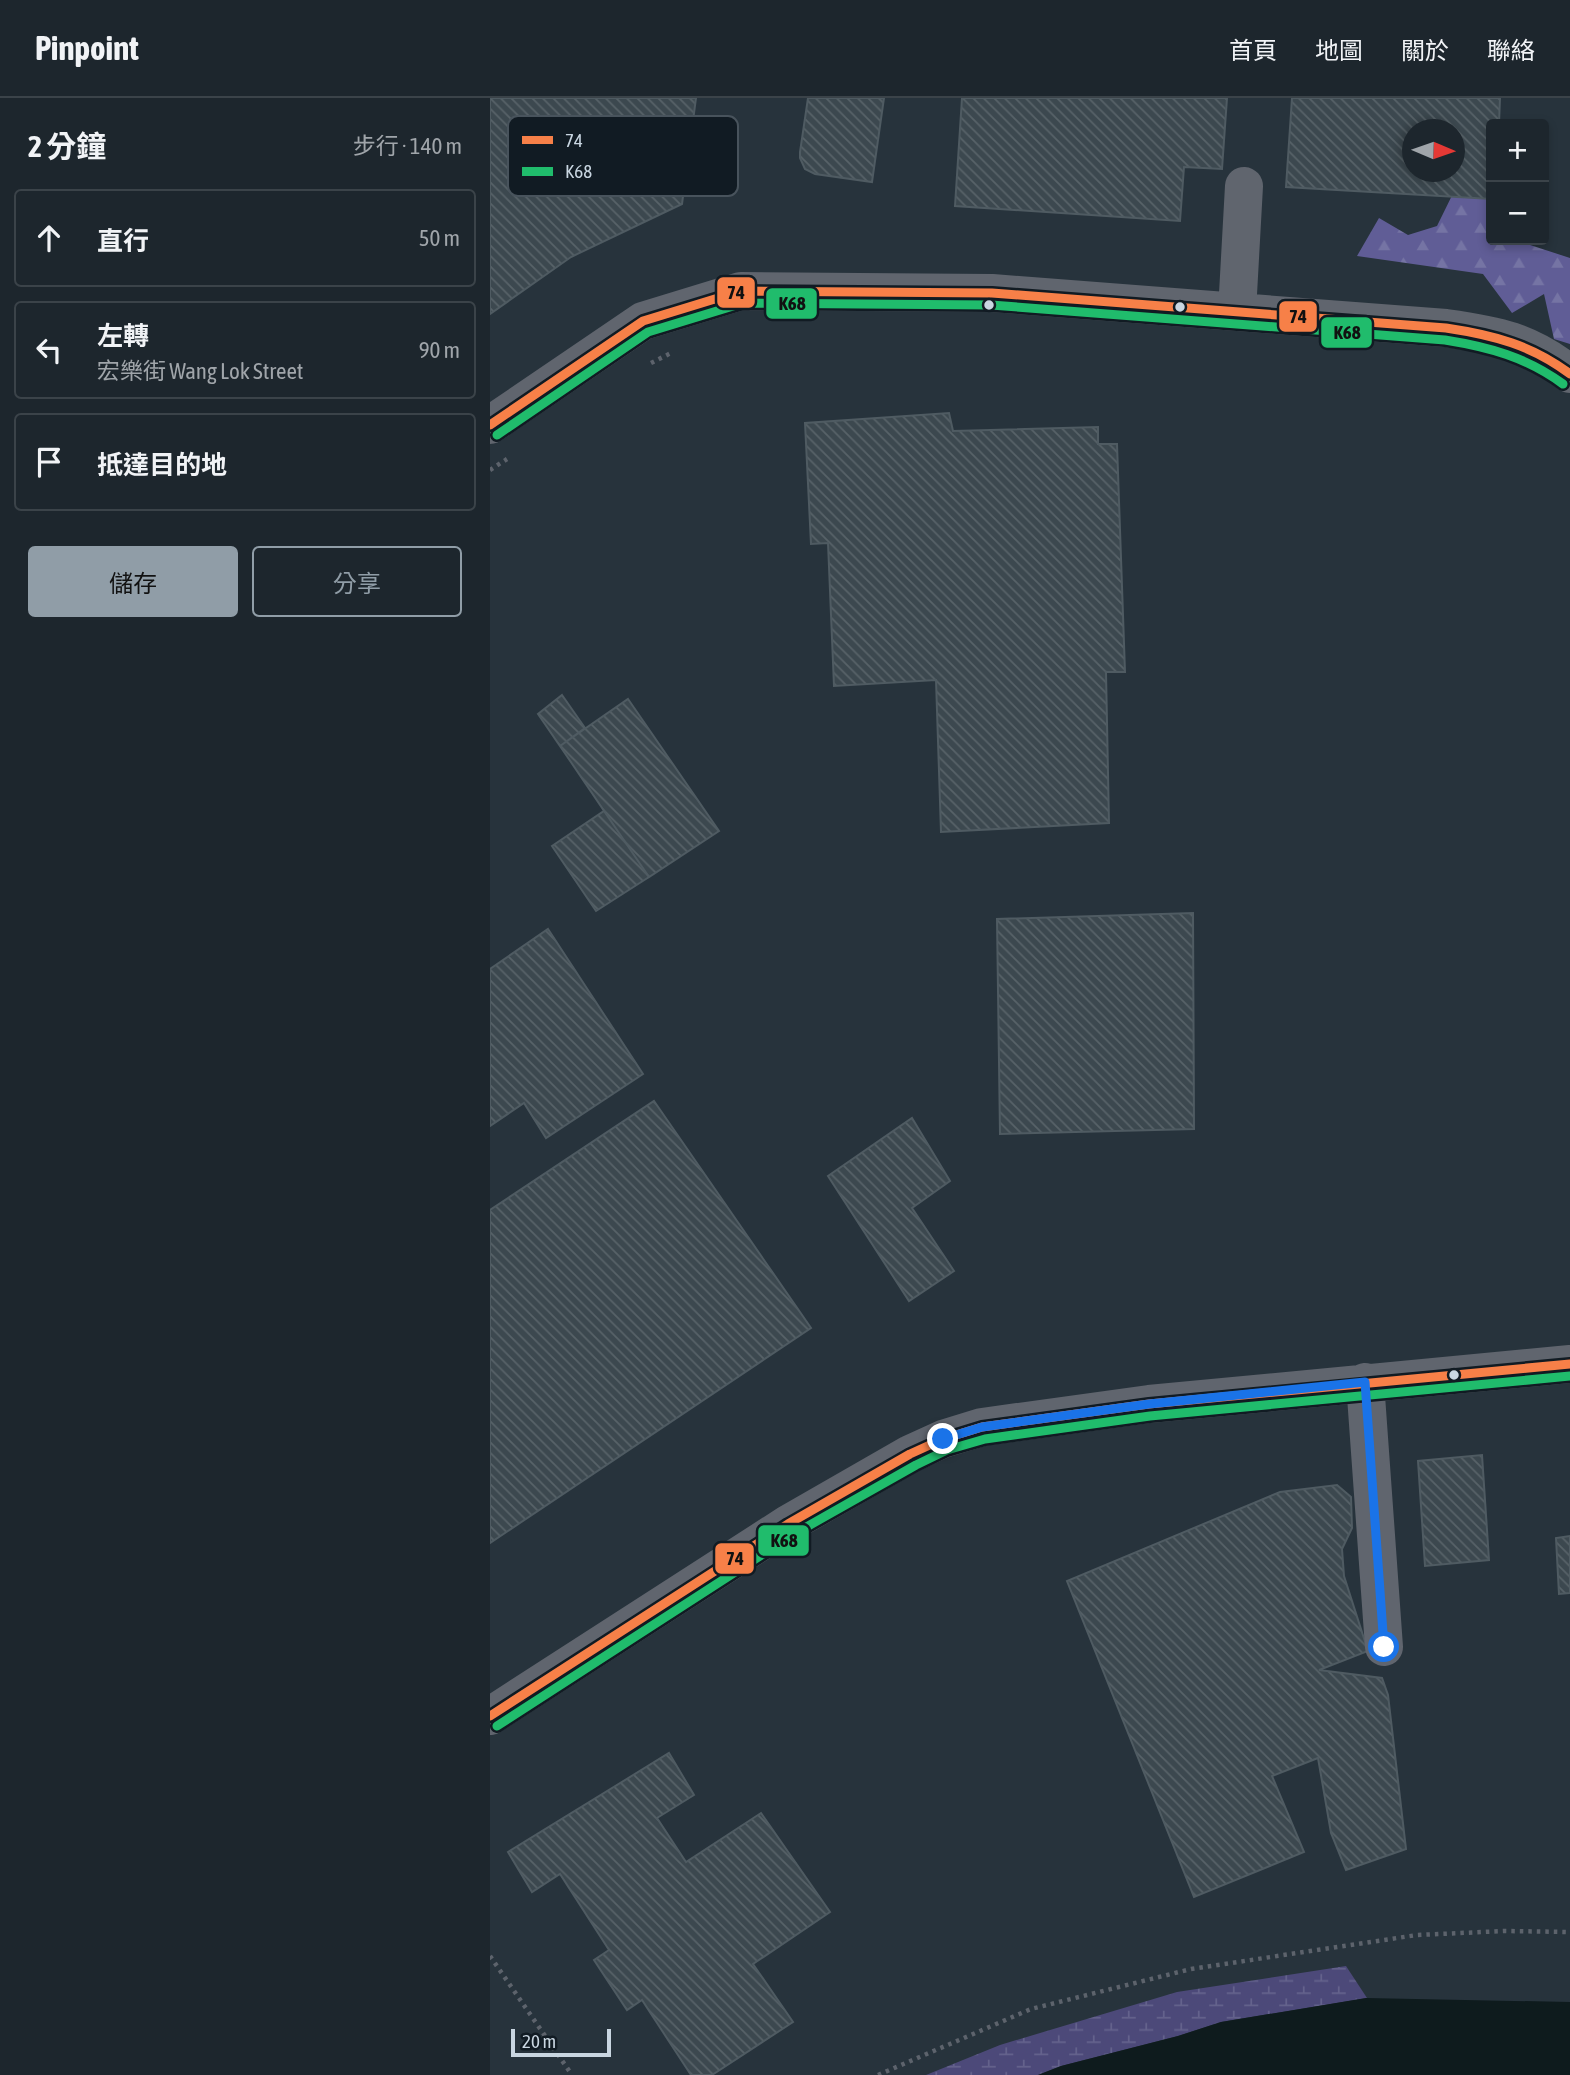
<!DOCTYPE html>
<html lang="zh-TW">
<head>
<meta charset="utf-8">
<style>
	body { margin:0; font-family:"Asap Condensed","Noto Sans TC",sans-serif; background:#2a3239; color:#f1f3f6 }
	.controls { position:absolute; right:21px; top:21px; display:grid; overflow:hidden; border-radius:7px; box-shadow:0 4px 10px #0003 }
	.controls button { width:63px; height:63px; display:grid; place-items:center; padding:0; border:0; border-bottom:2px solid #3b4349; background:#1d262d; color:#f1f3f6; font:35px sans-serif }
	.compass { position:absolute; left:912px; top:21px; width:63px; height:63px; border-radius:50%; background:#1d262d; box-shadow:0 4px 10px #0003; rotate:92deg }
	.scale { position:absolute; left:21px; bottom:18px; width:100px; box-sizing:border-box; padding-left:7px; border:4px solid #c9d6e1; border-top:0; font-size:19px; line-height:24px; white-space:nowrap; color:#c9d6e1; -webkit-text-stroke:5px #111b23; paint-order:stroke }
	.stop { position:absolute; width:21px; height:21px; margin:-16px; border:5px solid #1a73e8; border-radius:50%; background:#fff }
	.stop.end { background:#1a73e8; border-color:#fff; box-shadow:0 2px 7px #0008 }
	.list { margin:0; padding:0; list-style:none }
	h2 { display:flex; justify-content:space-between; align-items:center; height:91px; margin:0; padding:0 28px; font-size:30px }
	h2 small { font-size:23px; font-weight:400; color:#a0a5aa }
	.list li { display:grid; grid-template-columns:46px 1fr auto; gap:21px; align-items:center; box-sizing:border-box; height:98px; margin:0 14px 14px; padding:0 14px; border:2px solid #3b4349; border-radius:7px }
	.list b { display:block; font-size:26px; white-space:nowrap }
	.list p { margin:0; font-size:23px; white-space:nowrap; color:#a0a5aa }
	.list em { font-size:23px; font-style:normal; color:#a0a5aa }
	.actions { display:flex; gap:14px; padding:21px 28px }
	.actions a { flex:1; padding:16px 0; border:2px solid #909da7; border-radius:7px; text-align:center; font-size:24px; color:#909da7 }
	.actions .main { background:#909da7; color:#111 }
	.icon { flex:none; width:38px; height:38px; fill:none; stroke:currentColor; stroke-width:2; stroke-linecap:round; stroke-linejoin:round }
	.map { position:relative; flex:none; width:1080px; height:1977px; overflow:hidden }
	header { display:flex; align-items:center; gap:42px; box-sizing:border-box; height:98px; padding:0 35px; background:#1d262d; border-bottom:2px solid #3b4349 }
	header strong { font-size:33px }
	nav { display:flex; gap:38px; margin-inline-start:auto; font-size:24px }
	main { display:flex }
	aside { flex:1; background:#1d262d }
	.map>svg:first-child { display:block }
	.forest { fill:url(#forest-firs) }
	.wetland { fill:url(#wetland-marsh) }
	.water { fill:#0e1b1d }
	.building { fill:url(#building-back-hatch); stroke:#4f5b62; stroke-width:2; fill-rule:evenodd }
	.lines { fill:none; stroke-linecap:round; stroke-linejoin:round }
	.path { stroke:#5d636c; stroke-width:4.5; stroke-dasharray:3.5 5; stroke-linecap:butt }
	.minor { stroke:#60656e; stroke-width:38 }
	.bus-1-casing { stroke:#111b23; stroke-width:14 }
	.bus-2-casing { stroke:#111b23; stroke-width:14 }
	.bus-1 { stroke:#f78048; stroke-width:9 }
	.bus-2 { stroke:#20bc6c; stroke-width:9 }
	.route { stroke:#1a73e8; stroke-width:9 }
	.bus-dot { fill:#c9d6e1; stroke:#111b23; stroke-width:2.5 }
	.key { fill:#111b23; stroke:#48535c; stroke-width:2 }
	.key-label { font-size:19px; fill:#c9d6e1 }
	.line-badge { stroke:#111b23; stroke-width:2.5 }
	.pale-badge-label { font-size:19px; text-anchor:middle; font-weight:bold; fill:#111 }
</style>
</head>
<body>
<header>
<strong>Pinpoint</strong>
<nav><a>首頁</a><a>地圖</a><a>關於</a><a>聯絡</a></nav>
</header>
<main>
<aside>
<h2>2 分鐘<small>步行 · 140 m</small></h2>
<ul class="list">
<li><svg class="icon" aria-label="ahead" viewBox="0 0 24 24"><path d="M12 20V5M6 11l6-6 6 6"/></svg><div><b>直行</b></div><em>50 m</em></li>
<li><svg class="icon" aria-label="left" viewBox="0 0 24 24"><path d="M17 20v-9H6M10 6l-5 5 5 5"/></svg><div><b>左轉</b><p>宏樂街 Wang Lok Street</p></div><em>90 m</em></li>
<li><svg class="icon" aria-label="arrive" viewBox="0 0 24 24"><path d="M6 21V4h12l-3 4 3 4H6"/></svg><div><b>抵達目的地</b></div></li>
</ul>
<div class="actions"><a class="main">儲存</a><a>分享</a></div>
</aside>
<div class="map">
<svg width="1080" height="1977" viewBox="0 0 1080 1977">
	<defs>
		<pattern id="forest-firs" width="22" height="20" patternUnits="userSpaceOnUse" patternTransform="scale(1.75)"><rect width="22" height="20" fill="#605d96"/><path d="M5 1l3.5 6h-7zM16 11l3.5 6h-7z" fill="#7574a4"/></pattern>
		<pattern id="wetland-marsh" width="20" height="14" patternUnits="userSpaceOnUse" patternTransform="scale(1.75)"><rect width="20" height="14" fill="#4c4979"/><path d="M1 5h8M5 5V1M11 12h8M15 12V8" fill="none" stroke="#64628c"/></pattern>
		<pattern id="building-back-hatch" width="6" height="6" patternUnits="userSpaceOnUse" patternTransform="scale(1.75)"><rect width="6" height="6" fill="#3c484f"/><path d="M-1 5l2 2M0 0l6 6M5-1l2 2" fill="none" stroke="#576268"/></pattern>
	</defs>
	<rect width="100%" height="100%" fill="#27333c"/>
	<path class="forest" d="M 977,67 L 1001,73 L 1001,142 L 1025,142 L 1080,160 L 1080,246 L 1064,241 L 1054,196 L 1022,215 L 993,176 L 867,158 L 889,120 L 918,137 L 947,128 Z"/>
	<path class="wetland" d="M 856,1868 L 877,1900 L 731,1924 L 688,1938 L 571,1968 L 548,1977 L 436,1977 L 510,1947 L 687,1894 Z"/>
	<path class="water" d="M 876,1900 L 1080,1904 L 1080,1977 L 548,1977 L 571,1968 L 688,1938 L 731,1924 Z"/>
	<path class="building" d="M 0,0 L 206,0 L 192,106 L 81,159 L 0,216 Z
		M 318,0 L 394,0 L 382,84 L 325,76 L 315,71 L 310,60 L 310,54 Z
		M 472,0 L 737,0 L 732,71 L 694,69 L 690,123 L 465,108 Z
		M 802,0 L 1010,0 L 1009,26 L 1001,26 L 1001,101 L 796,89 ZM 922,32 L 964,32 L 964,74 L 922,74 Z
		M 459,315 L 463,333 L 608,329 L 608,346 L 627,346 L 635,574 L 616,574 L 619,725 L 451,734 L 446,582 L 344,588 L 338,445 L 321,446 L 315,325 Z
		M 72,597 L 95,630 L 70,648 L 48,616 Z
		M 138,601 L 229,733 L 159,779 L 70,648 Z
		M 114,713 L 159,779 L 106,813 L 62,748 Z
		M 703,815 L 704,1031 L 510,1036 L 507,821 Z
		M 58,831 L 153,976 L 56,1040 L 34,1005 L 0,1028 L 0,871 Z
		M 164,1003 L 321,1230 L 0,1445 L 0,1112 Z
		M 422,1020 L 460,1083 L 422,1110 L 464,1173 L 419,1203 L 338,1078 Z
		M 992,1357 L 999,1462 L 935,1468 L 928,1363 Z
		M 847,1387 L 861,1399 L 862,1430 L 852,1451 L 854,1478 L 878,1553 L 829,1572 L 892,1580 L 898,1597 L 916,1751 L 856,1772 L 841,1735 L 828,1660 L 782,1678 L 814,1754 L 704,1799 L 577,1483 L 790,1394 Z
		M 1080,1438 L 1080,1495 L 1069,1496 L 1066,1440 Z
		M 179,1655 L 204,1697 L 167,1720 L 196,1764 L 271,1715 L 340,1814 L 263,1866 L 303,1924 L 222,1977 L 201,1977 L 152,1902 L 137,1912 L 104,1862 L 119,1852 L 70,1776 L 42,1794 L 18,1754 Z"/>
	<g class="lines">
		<path class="path" d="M 161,265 L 181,255
			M 0,372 L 17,361
			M 0,1858 L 82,1977
			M 388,1977 L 541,1911 L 701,1871 L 927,1837 L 1015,1833 L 1080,1834"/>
		<path class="minor" d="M 747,214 L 754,88
			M 0,327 L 153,223 L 251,193 L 502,195 L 956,230 C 1007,237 1039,243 1080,276
			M 875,1284 L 894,1549
			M 0,1618 L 298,1426 L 420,1356 L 453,1341 L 492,1329 L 659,1306 L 1080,1266"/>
		<g class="bus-1-casing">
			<path id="bus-1" d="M 0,327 L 153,223 L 251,193 L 502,195 L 956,230 C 1003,237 1042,247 1080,276
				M 0,1618 L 298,1426 L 420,1356 L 453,1341 L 492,1329 L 659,1306 L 1080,1266"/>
		</g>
		<g class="bus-2-casing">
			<path id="bus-2" d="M 7,337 L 158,234 L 253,205 L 501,207 L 955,242 C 999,249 1036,259 1073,286
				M 7,1628 L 304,1436 L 426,1367 L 457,1352 L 495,1341 L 660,1318 L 1080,1278"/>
		</g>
		<use href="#bus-1" class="bus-1"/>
		<use href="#bus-2" class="bus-2"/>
	</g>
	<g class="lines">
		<path class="route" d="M 453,1341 L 492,1329 L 659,1306 L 875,1284 L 894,1549"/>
	</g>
	<g class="bus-dot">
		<circle cx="499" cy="207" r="6"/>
		<circle cx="690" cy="209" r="6"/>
		<circle cx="964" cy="1277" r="6"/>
	</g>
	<rect x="18" y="18" width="230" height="80" rx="10" class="key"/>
	<rect x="32" y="38" width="31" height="8" fill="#f78048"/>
	<rect x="32" y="69" width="31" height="9" fill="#20bc6c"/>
	<g class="key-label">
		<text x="75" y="49">74</text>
		<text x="75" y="80">K68</text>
	</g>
	<g class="line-badge">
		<rect x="226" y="178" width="40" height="33" rx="7" fill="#f78048"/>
		<rect x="275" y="189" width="53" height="33" rx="7" fill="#20bc6c"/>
		<rect x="788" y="202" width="40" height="33" rx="7" fill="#f78048"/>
		<rect x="830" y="218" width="53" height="33" rx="7" fill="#20bc6c"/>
		<rect x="267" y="1426" width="53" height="33" rx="7" fill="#20bc6c"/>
		<rect x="224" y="1444" width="41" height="33" rx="7" fill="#f78048"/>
	</g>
	<g class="pale-badge-label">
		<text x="246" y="201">74</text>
		<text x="302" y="212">K68</text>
		<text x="808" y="225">74</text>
		<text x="857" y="241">K68</text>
		<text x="294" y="1449">K68</text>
		<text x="245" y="1467">74</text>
	</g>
</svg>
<div class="controls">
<button>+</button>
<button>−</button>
</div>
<svg class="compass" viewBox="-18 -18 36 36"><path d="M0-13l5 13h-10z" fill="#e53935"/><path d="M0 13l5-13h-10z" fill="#a0a5aa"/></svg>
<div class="scale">20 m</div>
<div class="stop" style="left:894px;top:1549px"></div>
<div class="stop end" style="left:453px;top:1341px"></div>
</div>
</main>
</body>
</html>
